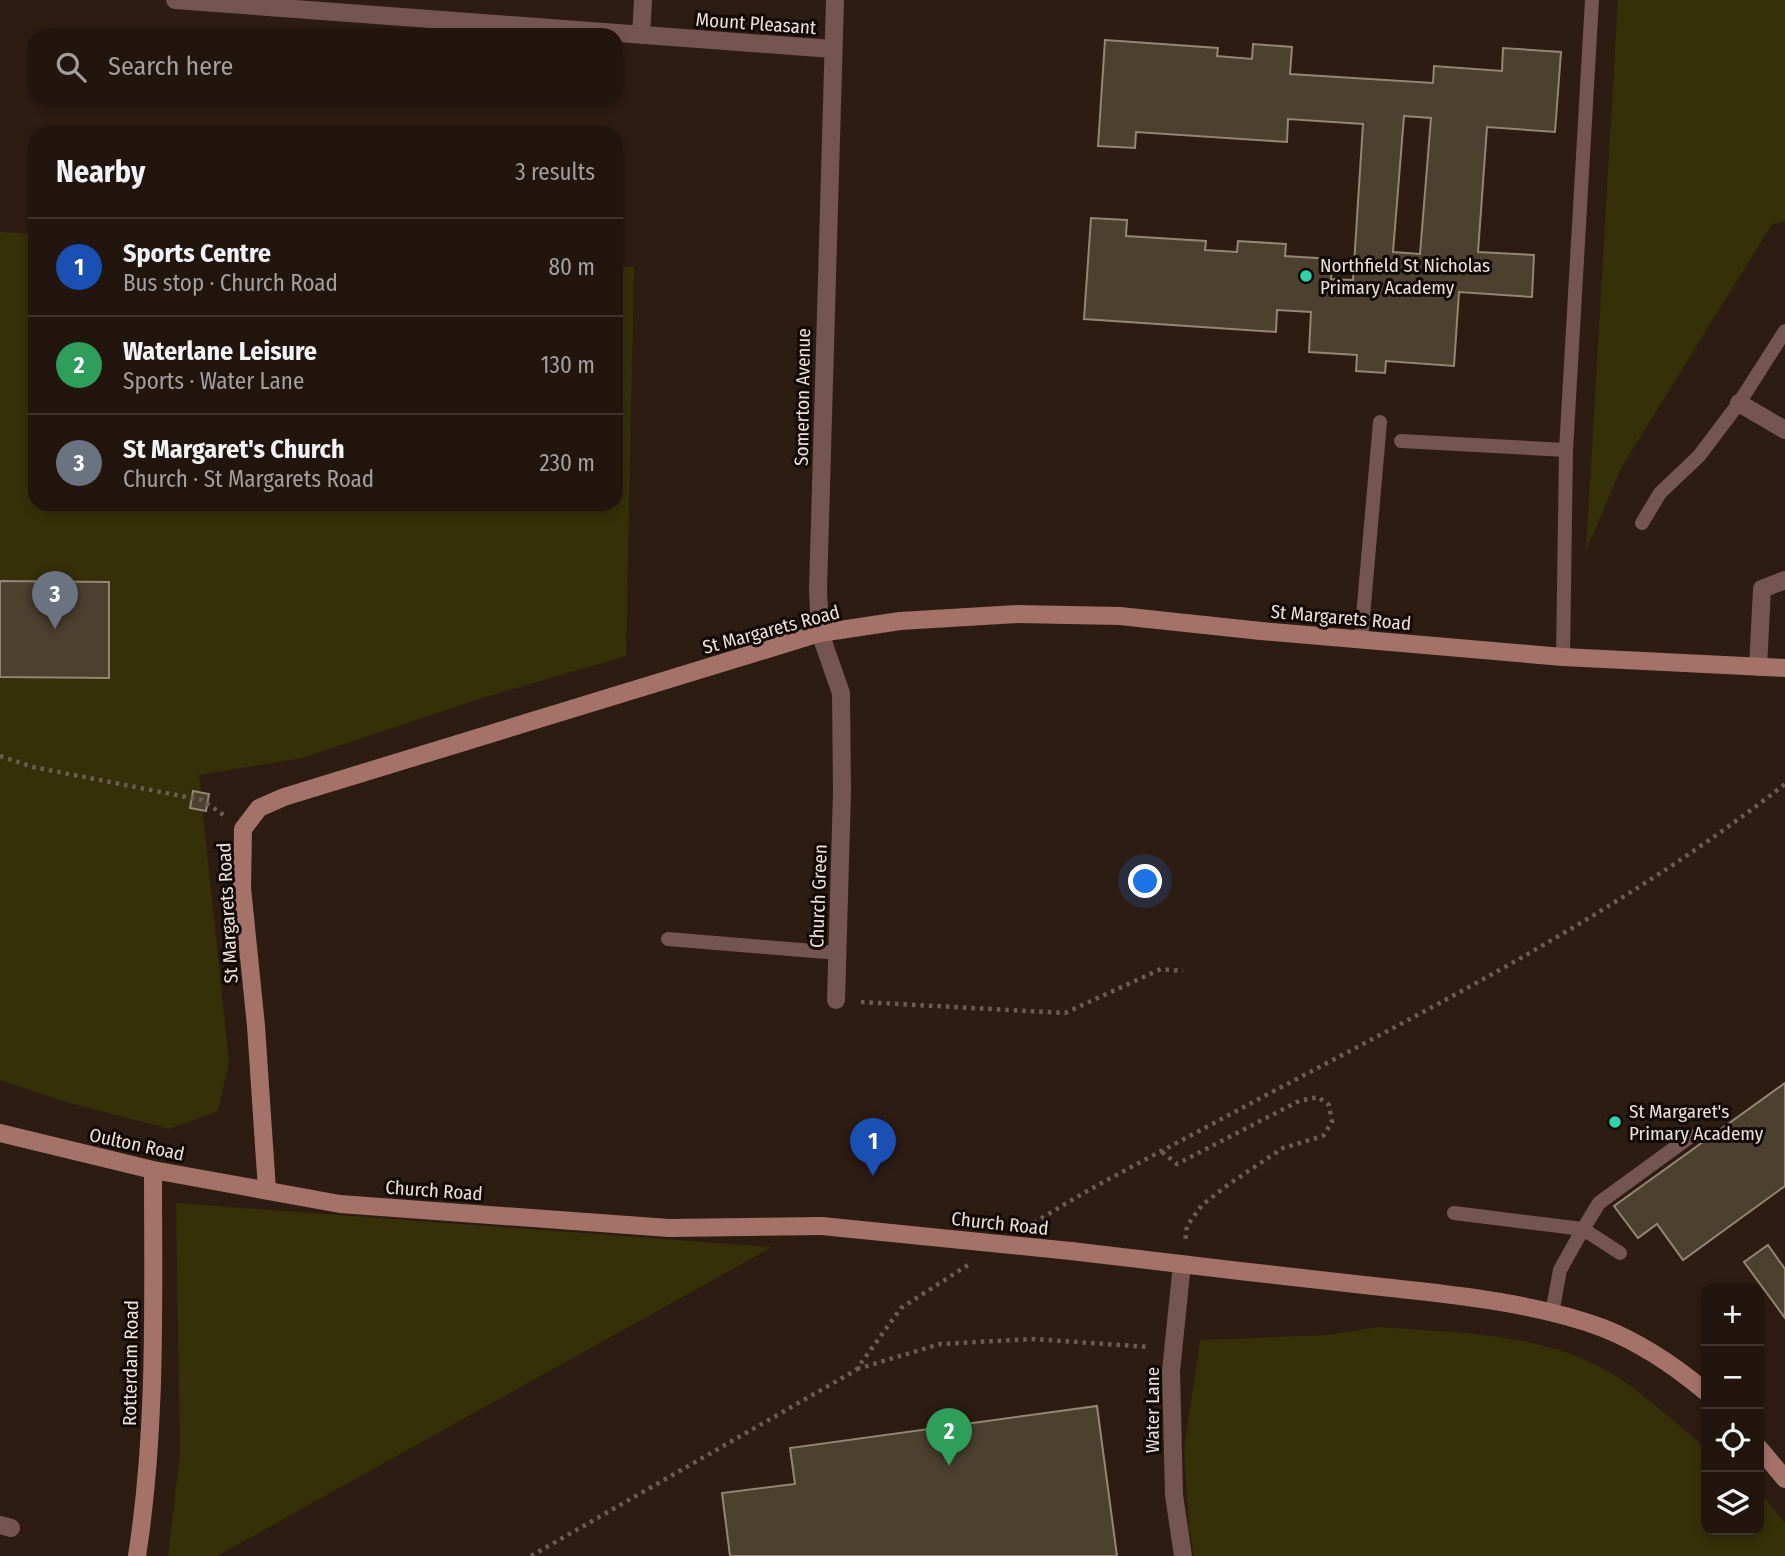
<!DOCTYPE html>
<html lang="en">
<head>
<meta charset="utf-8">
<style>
	body { margin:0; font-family:"Fira Sans Condensed",sans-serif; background:#2e221c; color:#f1f3f6 }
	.controls { position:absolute; right:21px; bottom:21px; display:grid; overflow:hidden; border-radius:14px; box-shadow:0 4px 10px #0003 }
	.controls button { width:63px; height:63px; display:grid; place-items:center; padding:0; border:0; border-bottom:2px solid #3f342e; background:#22150e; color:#f1f3f6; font:35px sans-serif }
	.you { position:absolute; left:1146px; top:882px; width:24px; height:24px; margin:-18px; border:5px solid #fff; border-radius:50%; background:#1a73e8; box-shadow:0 0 0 10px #1a73e833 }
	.badge { display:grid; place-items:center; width:46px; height:46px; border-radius:50%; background:#2ad5ac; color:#fff; font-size:23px; font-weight:700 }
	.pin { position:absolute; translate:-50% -58px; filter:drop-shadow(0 2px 4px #0008) }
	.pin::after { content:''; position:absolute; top:37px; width:24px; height:21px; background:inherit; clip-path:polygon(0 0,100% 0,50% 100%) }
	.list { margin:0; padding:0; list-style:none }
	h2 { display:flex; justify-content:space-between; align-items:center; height:91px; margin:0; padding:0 28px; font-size:30px }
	h2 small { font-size:23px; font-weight:400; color:#a29f9e }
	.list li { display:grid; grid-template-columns:46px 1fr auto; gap:21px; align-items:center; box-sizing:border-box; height:98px; padding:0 28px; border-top:2px solid #3f342e }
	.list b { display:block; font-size:26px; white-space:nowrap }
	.list p { margin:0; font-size:23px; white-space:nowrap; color:#a29f9e }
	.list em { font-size:23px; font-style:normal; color:#a29f9e }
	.icon { flex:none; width:38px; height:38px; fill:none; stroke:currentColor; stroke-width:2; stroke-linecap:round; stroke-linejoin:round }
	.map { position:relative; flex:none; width:1785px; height:1556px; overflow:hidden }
	.search { position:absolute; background:#22150e; box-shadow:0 4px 10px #0003; left:28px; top:28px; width:595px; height:77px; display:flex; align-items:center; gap:18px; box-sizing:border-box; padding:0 24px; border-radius:21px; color:#a29f9e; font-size:26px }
	.panel { position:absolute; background:#22150e; box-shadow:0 4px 10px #0003; left:28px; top:126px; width:595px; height:385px; border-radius:21px }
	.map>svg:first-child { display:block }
	.green { fill:#363009 }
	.building { fill:#4c402f; stroke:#948674; stroke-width:2; fill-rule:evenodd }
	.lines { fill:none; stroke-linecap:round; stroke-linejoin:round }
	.path { stroke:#6c5d54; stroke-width:4.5; stroke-dasharray:3.5 5; stroke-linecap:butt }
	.lane { stroke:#75554f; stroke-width:14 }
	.street { stroke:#75554f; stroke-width:18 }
	.secondary { stroke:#a57269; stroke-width:18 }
	.secondary-bridge { stroke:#a57269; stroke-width:18 }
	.poi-dot { fill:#2ad5ac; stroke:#100905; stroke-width:2.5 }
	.labels { text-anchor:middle; stroke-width:6; stroke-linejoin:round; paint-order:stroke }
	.street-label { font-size:19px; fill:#ece0d9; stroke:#100905 }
	.poi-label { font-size:19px; fill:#ece0d9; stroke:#100905; text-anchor:start }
</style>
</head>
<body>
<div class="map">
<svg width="1785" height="1556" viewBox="0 0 1785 1556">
	<rect width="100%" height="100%" fill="#2d1c12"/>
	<path class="green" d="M 1618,0 L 1785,0 L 1785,221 L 1772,224 L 1621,468 L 1586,551 Z
		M 0,232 L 35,234 L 35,504 L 616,504 L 616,266 L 634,267 L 626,656 L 489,696 L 302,758 L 199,775 L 229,1063 L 218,1111 L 169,1129 L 63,1101 L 0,1080 Z
		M 176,1203 L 772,1247 L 217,1556 L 168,1556 L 180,1453 Z
		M 1379,1327 C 1456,1333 1541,1332 1609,1372 C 1642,1391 1676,1424 1706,1448 L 1706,1530 L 1759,1530 L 1759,1491 L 1785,1523 L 1785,1556 L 1194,1556 L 1189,1530 L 1184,1449 L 1200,1340 L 1327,1335 Z"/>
	<path class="building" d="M 1105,40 L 1218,48 L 1217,56 L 1252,59 L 1253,44 L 1292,47 L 1290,74 L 1433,83 L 1434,66 L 1502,71 L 1503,48 L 1561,52 L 1555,132 L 1487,127 L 1478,252 L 1534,255 L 1532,297 L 1459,292 L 1454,366 L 1386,361 L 1385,373 L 1356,371 L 1357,355 L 1309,352 L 1311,312 L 1277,310 L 1276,332 L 1084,319 L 1091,218 L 1127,220 L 1126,236 L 1206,241 L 1205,250 L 1237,252 L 1238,241 L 1286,244 L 1285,256 L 1332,259 L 1331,279 L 1353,280 L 1363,124 L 1288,119 L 1287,142 L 1136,132 L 1135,148 L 1098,146 ZM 1404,116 L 1431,118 L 1420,254 L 1393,252 Z
		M 0,581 L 109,582 L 109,678 L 0,677 Z
		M 193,791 L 209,794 L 206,811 L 190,808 Z
		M 1785,1083 L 1785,1186 L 1683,1260 L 1657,1224 L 1638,1238 L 1614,1206 Z
		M 1768,1245 L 1785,1269 L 1785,1318 L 1744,1262 Z
		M 1097,1406 L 1117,1556 L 730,1556 L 722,1493 L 795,1484 L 790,1448 Z"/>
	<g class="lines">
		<path class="path" d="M 0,756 L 33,767 L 202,800 L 225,816
			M 861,1002 L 1065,1013 L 1161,969 L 1183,971
			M 1162,1152 L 1177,1164 L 1299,1101 L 1318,1097 L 1329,1105 L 1332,1122 L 1323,1136 L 1283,1148 L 1229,1184 L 1202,1205 L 1187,1226 L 1185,1243
			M 1034,1223 C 1095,1184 1161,1152 1225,1117 C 1416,1015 1613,919 1785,784
			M 857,1369 L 940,1344 L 1033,1339 L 1149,1347
			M 531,1556 L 856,1370 L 901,1308 L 968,1265"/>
		<path class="lane" d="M 1401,441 L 1566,450
			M 1642,523 L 1660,493 L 1699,456 L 1739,403 L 1785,331
			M 1361,639 L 1380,422
			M 1563,657 L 1566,450 L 1592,0
			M 668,939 L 838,953
			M 1454,1213 L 1583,1229 L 1599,1203 L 1691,1136
			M 1552,1313 L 1560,1270 L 1583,1229 L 1620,1253"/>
		<path class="street" d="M 175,0 L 832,49
			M 835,0 L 818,590 L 820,633 L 841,693 L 842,792 L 836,1000
			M 641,35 L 643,0
			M 1739,403 L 1785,430
			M 1758,667 L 1762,589 L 1785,580
			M 1182,1264 L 1171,1371 L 1174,1495 L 1183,1556
			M 0,1525 L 11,1528"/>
		<path class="secondary" d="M 0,1133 L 153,1170 L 340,1204 L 669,1228 L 822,1226
			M 267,1190 L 256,1026 L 242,888 L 243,829 L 259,808 L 284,797 L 820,633 L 900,621 L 1017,614 L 1120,616 L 1261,631 L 1563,657 L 1785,668
			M 1071,1251 C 1172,1263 1272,1275 1373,1286 C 1446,1294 1534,1302 1603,1328 C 1641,1343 1675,1366 1706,1392
			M 1759,1448 L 1785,1479
			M 137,1556 C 157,1428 153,1299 153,1170"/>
		<path class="secondary-bridge" d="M 822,1226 L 1071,1251"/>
	</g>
	<g class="poi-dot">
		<circle cx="1306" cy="276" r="7"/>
		<circle cx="1615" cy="1122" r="7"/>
	</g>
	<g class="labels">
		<g class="street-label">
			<text transform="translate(756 23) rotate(4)" y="7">Mount Pleasant</text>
			<text transform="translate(802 397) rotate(-89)" y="7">Somerton Avenue</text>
			<text transform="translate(1341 617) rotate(5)" y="7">St Margarets Road</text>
			<text transform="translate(771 629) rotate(-15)" y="7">St Margarets Road</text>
			<text transform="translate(818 896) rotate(-88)" y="7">Church Green</text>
			<text transform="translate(227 913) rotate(-93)" y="7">St Margarets Road</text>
			<text transform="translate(137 1144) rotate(12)" y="7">Oulton Road</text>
			<text transform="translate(434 1190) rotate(4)" y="7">Church Road</text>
			<text transform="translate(1000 1223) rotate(6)" y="7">Church Road</text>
			<text transform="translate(130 1363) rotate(-89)" y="7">Rotterdam Road</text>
			<text transform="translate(1152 1410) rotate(-90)" y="7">Water Lane</text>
		</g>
		<g class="poi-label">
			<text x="1320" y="272">Northfield St Nicholas<tspan x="1320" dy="22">Primary Academy</tspan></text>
			<text x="1629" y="1118">St Margaret's<tspan x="1629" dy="22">Primary Academy</tspan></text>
		</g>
	</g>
</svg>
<div class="controls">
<button>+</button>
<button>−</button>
<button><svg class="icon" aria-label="locate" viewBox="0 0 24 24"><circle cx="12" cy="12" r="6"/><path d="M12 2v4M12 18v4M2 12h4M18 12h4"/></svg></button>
<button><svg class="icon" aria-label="layers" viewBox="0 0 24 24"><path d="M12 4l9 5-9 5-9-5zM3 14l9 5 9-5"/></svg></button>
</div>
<div class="you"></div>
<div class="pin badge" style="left:873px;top:1176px;background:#1a4fb4">1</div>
<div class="pin badge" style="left:949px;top:1466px;background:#2e9e5b">2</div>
<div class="pin badge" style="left:55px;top:629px;background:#6b7280">3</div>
<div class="search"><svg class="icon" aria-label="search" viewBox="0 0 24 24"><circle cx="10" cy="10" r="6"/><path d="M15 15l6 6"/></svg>Search here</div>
<section class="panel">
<h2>Nearby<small>3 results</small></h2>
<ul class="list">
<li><span class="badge" style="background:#1a4fb4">1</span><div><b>Sports Centre</b><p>Bus stop · Church Road</p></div><em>80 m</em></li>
<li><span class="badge" style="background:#2e9e5b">2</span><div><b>Waterlane Leisure</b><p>Sports · Water Lane</p></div><em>130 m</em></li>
<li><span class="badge" style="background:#6b7280">3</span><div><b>St Margaret's Church</b><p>Church · St Margarets Road</p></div><em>230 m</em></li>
</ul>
</section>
</div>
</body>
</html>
